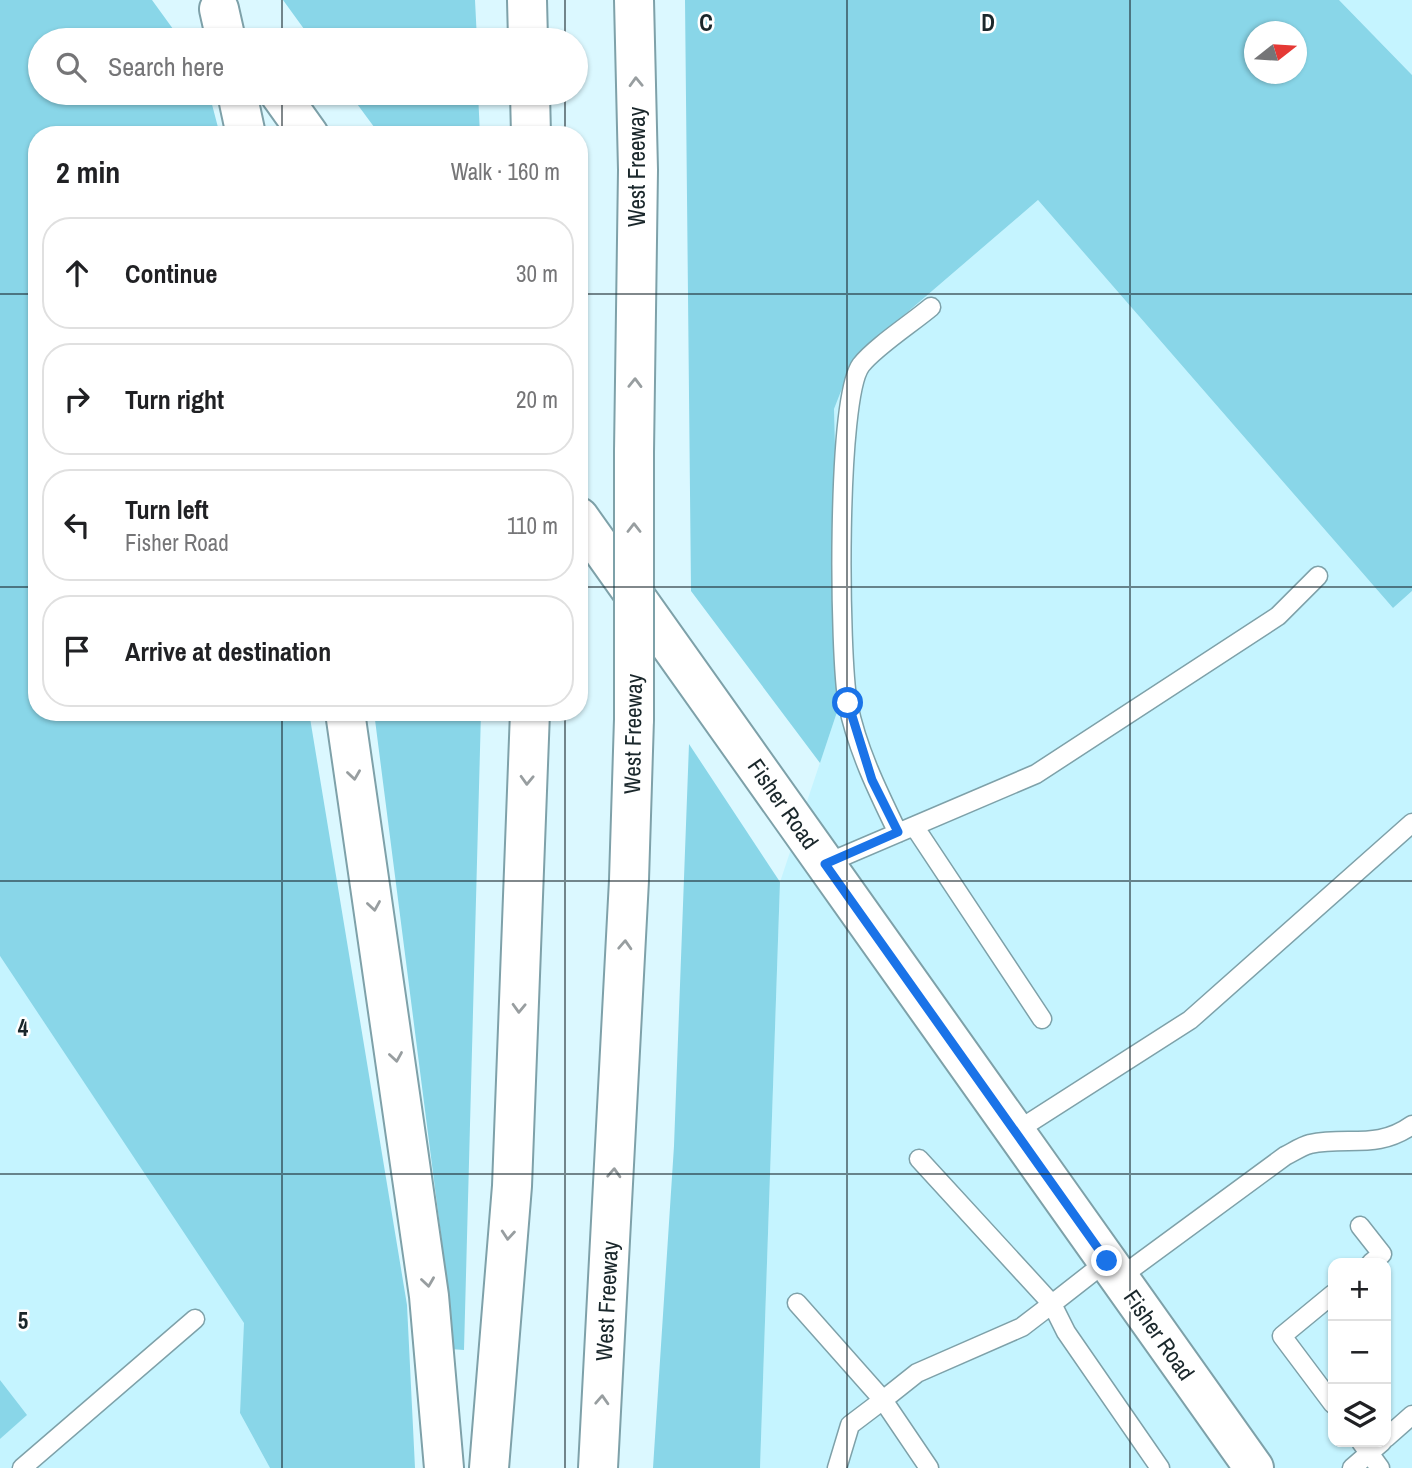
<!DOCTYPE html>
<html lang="en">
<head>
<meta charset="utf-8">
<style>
	body { margin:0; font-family:"Archivo Narrow",sans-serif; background:#f2f2f2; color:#202124 }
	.controls { position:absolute; right:21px; bottom:21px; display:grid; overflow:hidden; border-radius:14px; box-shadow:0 2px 5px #0004 }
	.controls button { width:63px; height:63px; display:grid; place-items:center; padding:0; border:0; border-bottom:2px solid #e0e0e0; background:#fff; color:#202124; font:35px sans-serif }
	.compass { position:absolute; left:1244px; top:21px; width:63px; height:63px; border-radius:50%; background:#fff; box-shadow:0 2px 5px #0004; rotate:73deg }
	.stop { position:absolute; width:21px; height:21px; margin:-16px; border:5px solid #1a73e8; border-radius:50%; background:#fff }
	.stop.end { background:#1a73e8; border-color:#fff; box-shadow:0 2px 7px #0008 }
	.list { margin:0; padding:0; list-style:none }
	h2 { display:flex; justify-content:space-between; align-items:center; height:91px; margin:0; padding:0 28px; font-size:30px }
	h2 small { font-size:23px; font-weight:400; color:#757577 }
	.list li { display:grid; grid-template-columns:46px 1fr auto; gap:21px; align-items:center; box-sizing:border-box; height:112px; margin:0 14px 14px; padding:0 14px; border:2px solid #e0e0e0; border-radius:28px }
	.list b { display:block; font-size:26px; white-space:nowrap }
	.list p { margin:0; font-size:23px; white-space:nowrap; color:#757577 }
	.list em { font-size:23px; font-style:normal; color:#757577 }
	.icon { flex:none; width:38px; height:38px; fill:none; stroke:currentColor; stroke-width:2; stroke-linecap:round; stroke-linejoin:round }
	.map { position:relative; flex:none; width:1412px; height:1468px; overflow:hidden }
	.search { position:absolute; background:#fff; box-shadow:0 2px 5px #0004; left:28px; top:28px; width:560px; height:77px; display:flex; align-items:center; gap:18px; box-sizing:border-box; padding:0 24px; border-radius:38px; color:#757577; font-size:26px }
	.panel { position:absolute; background:#fff; box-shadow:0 2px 5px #0004; left:28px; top:126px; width:560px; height:595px; border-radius:28px }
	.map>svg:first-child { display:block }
	.built { fill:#c5f4ff; fill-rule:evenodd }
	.green { fill:#89d6e8; fill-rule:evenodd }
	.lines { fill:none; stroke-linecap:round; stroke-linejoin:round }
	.lane-casing { stroke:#7ea1a9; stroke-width:21 }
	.secondary-casing { stroke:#7ea1a9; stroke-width:42 }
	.highway-casing { stroke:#7ea1a9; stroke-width:42 }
	.lane { stroke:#fff; stroke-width:18 }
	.secondary { stroke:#fff; stroke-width:38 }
	.highway { stroke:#fff; stroke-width:38 }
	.highway-bridge-casing { stroke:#7ea1a9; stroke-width:42; stroke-linecap:butt }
	.highway-bridge { stroke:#fff; stroke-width:38 }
	.oneway { stroke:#989ea0 }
	.route { stroke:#1a73e8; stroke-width:9 }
	.grid { fill:none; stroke:#1a272b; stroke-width:2; stroke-opacity:0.55 }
	.labels { text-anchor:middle; stroke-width:5; stroke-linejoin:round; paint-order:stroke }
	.street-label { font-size:23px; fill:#1a272b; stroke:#fff }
	.grid-label { font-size:23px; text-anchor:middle; font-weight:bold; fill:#1a272b; stroke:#fff; stroke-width:5; stroke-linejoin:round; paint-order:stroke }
</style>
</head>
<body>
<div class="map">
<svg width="1412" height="1468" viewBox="0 0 1412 1468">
	<rect width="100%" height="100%" fill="#dbf8ff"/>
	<path class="built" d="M 1339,0 L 1412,0 L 1412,75 Z
		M 1038,200 L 1393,608 L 1412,591 L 1412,1468 L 760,1468 L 780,882 L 842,697 L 834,409 L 854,358 ZM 1333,1263 L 1386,1263 L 1386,1442 L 1333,1442 Z
		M 0,956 L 245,1323 L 240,1413 L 270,1468 L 0,1468 L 0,1439 L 26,1415 L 0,1380 Z"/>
	<path class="green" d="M 0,0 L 152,0 L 181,40 L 40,40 L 40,93 L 209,93 L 220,135 L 37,135 L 37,712 L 309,712 L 407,1305 L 415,1468 L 270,1468 L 240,1413 L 244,1323 L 0,956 Z
		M 283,0 L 475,0 L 477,40 L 312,40 Z
		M 685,0 L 1339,0 L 1412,75 L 1412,591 L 1393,608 L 1038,200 L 854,358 L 834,409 L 842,697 L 820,763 L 691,591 ZM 1254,32 L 1296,32 L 1296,74 L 1254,74 Z
		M 349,93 L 478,93 L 480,135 L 380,135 Z
		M 374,712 L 481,712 L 464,1350 L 450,1349 L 442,1243 Z
		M 689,744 L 780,882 L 760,1468 L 653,1468 L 674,1146 Z
		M 0,1380 L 27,1415 L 0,1439 Z"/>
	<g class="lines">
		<g class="lane-casing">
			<path id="lane" d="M 914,826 L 1042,1019
				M 898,833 C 878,792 857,749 848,704 C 839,656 836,398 861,365 C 875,347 912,323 931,307
				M 825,864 L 1036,774 L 1278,616 L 1318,576
				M 1015,1132 L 1190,1020 L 1412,823
				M 919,1159 L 1052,1304 L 1107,1261
				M 1360,1226 L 1382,1254 L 1371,1263
				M 1119,1278 L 1285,1156 C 1293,1152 1302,1146 1310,1144 C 1348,1136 1377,1150 1412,1125
				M 1333,1294 L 1282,1336 L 1333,1404
				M 797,1303 L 883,1400 L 917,1373 L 1022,1327 L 1052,1304 L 1066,1332 L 1160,1468
				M 1386,1438 L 1412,1415
				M 1361,1442 L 1380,1468
				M 22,1468 L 195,1319
				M 837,1468 L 850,1425 L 883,1400 L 929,1468
				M 1352,1468 L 1382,1442"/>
		</g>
		<g class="secondary-casing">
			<path id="secondary" d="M 279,93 L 309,135
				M 579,517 L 1254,1468"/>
		</g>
		<g class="highway-casing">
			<path id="highway" d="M 527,0 L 528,40
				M 634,0 L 638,170 L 634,452
				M 219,9 L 226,40
				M 237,93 L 246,135
				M 530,93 L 531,135
				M 345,712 L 429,1296 L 444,1468
				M 489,1468 L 512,1186 L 530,712
				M 598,1468 L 629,880 L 634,719"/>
		</g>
		<use href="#lane" class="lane"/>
		<use href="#secondary" class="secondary"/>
		<use href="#highway" class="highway"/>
		<g class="highway-bridge-casing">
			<path id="highway-bridge" d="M 634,719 L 634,452"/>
		</g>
		<use href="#highway-bridge" class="highway-bridge"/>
	</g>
	<defs><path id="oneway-chevron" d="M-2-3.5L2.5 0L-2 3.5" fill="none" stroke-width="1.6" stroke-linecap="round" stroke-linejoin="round" transform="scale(1.75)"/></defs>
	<g class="oneway">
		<use href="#oneway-chevron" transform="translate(636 82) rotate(-92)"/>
		<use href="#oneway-chevron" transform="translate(635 383) rotate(-89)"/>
		<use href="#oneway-chevron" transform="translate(634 528) rotate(-90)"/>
		<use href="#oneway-chevron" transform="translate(354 775) rotate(82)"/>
		<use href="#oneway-chevron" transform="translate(527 780) rotate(92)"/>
		<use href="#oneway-chevron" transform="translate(374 906) rotate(81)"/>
		<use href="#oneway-chevron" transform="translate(625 945) rotate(-87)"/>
		<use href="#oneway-chevron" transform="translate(519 1008) rotate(92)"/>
		<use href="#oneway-chevron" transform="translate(396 1057) rotate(81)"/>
		<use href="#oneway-chevron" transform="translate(614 1173) rotate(-87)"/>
		<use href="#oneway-chevron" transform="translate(508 1235) rotate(95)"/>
		<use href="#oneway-chevron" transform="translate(428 1282) rotate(82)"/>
		<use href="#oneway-chevron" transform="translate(602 1400) rotate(-87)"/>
	</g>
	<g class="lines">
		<path class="route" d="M 848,703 L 872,780 L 898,832 L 825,864 L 1107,1261"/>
	</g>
	<path class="grid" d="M 282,0 L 282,40M 565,0 L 565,40M 847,0 L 847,1468M 1130,0 L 1130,1468M 282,93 L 282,135M 565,93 L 565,135M 0,294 L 37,294M 579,294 L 1412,294M 0,587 L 37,587M 579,587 L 1412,587M 282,712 L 282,1468M 565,712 L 565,1468M 0,881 L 1412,881M 0,1174 L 1412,1174"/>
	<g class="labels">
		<g class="street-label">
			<text transform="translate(637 167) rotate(-90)" y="8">West Freeway</text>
			<text transform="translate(633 734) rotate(-89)" y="8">West Freeway</text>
			<text transform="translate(783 804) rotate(55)" y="8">Fisher Road</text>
			<text transform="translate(607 1301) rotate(-87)" y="8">West Freeway</text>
			<text transform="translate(1159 1335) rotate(55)" y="8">Fisher Road</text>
		</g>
	</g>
	<g class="grid-label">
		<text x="706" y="31">C</text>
		<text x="988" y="31">D</text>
		<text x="23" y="1036">4</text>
		<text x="23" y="1329">5</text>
	</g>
</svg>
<div class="controls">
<button>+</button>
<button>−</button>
<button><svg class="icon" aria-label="layers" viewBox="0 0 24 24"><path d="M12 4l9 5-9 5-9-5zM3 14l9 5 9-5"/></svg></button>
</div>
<svg class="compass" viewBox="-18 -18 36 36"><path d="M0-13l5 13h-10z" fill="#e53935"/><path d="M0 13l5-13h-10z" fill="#757577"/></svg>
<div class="stop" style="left:848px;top:703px"></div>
<div class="stop end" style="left:1107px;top:1261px"></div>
<div class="search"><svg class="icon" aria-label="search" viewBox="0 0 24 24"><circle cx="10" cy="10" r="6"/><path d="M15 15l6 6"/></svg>Search here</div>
<section class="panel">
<h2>2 min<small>Walk · 160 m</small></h2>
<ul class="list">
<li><svg class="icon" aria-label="ahead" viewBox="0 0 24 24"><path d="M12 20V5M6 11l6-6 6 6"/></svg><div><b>Continue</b></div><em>30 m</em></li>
<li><svg class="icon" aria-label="right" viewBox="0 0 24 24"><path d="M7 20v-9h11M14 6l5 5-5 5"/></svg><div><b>Turn right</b></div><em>20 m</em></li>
<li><svg class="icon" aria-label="left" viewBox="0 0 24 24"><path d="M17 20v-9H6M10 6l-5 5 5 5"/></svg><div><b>Turn left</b><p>Fisher Road</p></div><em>110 m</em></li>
<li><svg class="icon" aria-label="arrive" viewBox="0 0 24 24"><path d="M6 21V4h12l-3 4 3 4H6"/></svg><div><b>Arrive at destination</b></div></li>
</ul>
</section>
</div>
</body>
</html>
